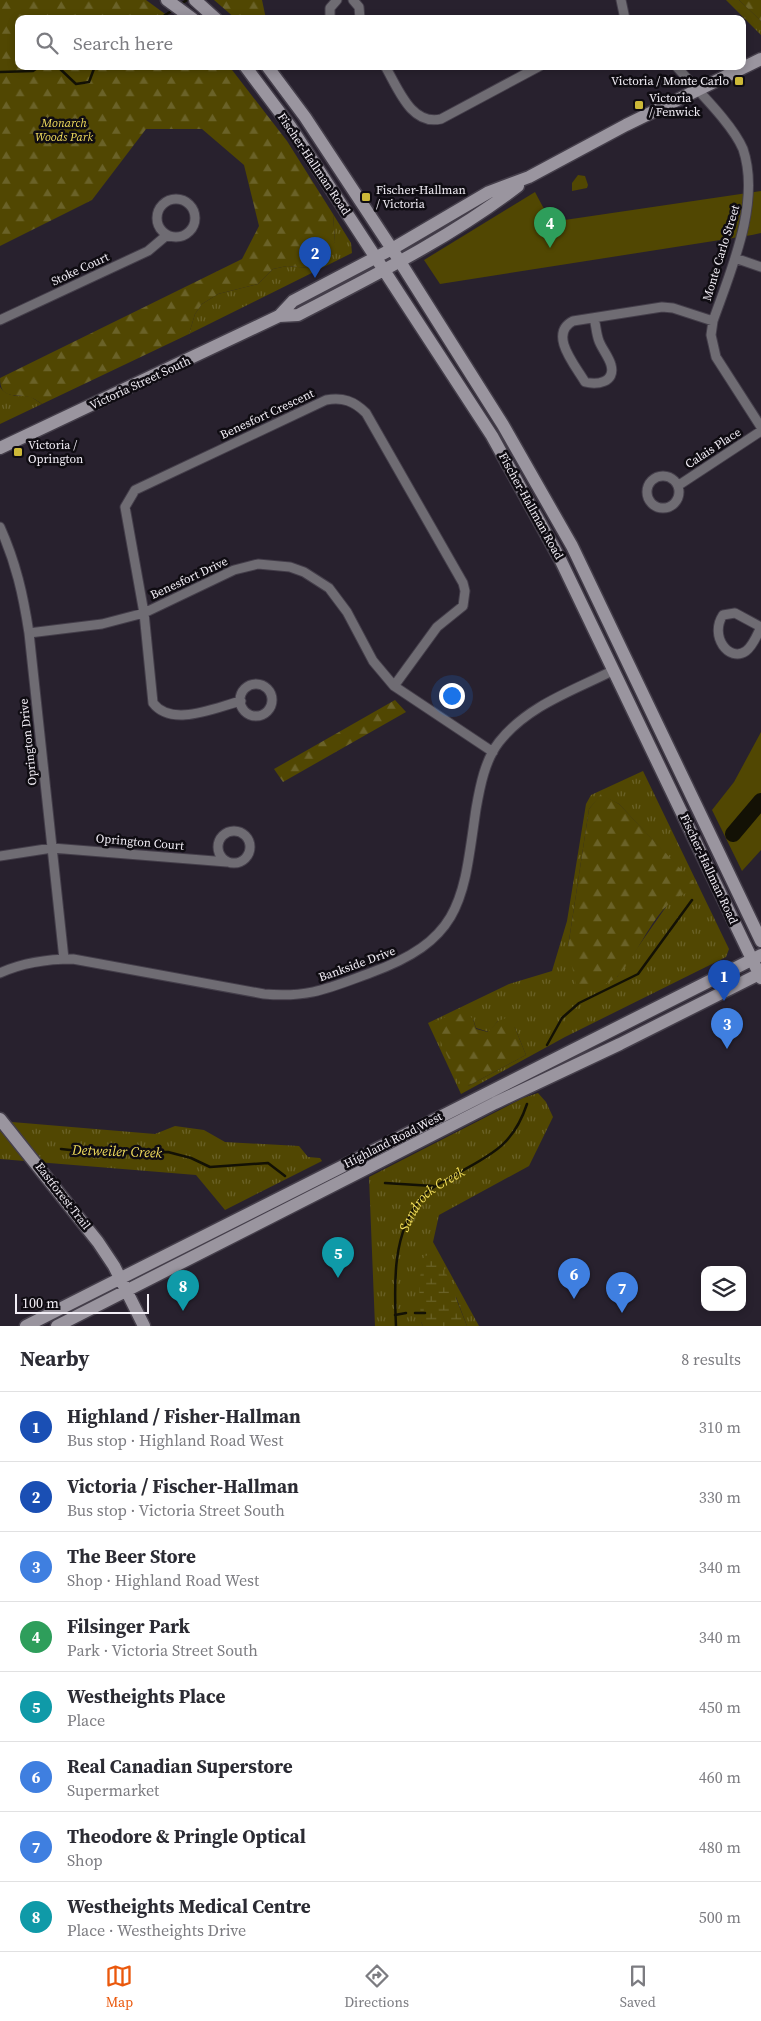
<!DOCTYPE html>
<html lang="en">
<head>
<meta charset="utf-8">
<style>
	body { margin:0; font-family:"Source Serif 4",serif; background:#f7f7f7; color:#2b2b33 }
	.controls { position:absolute; right:15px; bottom:15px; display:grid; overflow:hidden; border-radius:10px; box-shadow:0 2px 8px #0003 }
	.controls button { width:45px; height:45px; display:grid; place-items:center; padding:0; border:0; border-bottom:1px solid #e1e1e2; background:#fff; color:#2b2b33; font:25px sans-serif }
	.scale { position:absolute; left:15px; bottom:12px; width:134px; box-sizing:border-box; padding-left:5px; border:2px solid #f2eef6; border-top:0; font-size:14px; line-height:18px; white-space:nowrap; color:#f2eef6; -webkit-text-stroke:4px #0f0c12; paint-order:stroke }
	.you { position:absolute; left:451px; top:695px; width:18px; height:18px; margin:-12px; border:4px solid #fff; border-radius:50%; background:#1a73e8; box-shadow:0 0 0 8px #1a73e833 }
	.badge { display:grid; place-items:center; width:32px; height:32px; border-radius:50%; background:#ea580c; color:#fff; font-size:16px; font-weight:700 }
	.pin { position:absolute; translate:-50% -41px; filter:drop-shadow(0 1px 2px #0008) }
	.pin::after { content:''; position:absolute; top:26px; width:18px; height:15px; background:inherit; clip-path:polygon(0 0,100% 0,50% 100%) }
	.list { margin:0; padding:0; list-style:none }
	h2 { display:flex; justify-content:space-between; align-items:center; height:65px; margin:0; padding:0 20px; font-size:21px }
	h2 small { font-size:16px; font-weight:400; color:#7c7c81 }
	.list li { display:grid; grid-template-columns:32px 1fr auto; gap:15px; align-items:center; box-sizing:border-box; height:70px; padding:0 20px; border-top:1px solid #e1e1e2 }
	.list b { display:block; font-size:19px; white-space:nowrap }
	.list p { margin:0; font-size:16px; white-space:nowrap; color:#7c7c81 }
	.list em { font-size:16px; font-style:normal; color:#7c7c81 }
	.icon { flex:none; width:28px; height:28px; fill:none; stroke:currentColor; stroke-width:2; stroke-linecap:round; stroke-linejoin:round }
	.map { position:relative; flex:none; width:761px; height:1326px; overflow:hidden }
	.search { position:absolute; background:#fff; box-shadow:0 2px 8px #0003; left:15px; right:15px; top:15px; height:55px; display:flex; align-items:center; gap:12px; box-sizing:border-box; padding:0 18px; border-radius:10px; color:#7c7c81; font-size:19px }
	.sheet { height:625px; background:#fff }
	nav { display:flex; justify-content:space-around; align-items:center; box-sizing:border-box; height:70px; border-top:1px solid #e1e1e2; background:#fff; font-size:14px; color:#7c7c81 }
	nav a { display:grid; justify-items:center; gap:2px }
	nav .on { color:#ea580c }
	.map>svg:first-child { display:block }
	.grass { fill:url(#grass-tufts); fill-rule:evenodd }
	.forest { fill:url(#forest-firs) }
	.wetland { fill:url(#wetland-marsh) }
	.park { fill:#514702 }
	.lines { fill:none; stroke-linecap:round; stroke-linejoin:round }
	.stream { stroke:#131105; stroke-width:2.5 }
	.river { stroke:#131105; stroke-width:16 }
	.street-casing { stroke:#443e4a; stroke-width:11 }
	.secondary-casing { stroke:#443e4a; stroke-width:15 }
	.street { stroke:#6f6c73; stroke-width:9 }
	.secondary { stroke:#9a959f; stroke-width:12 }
	.poi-dot { fill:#cdb938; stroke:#0f0c12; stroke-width:2 }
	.labels { text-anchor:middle; stroke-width:5; stroke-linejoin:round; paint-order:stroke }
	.poi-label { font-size:12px; fill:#f2eef6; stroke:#0f0c12; text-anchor:start }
	.park-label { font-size:12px; font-style:italic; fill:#f3de5d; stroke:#0f0c12 }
	.street-label { font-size:12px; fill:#f2eef6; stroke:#0f0c12 }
	.water-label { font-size:14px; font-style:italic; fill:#f2de5c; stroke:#0f0c12 }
</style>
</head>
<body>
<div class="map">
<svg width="761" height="1326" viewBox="0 0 761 1326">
	<defs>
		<pattern id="grass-tufts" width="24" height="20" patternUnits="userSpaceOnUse" patternTransform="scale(1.25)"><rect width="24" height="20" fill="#514702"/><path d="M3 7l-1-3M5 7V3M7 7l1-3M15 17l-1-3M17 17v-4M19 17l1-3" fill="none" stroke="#6a6228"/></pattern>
		<pattern id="forest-firs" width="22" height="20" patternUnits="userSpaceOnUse" patternTransform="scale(1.25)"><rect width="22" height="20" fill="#514702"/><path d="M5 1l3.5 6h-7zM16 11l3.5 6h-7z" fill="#6a6228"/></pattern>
		<pattern id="wetland-marsh" width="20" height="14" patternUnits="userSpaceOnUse" patternTransform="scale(1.25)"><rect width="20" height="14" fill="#514702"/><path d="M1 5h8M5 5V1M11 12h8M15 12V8" fill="none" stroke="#6a6228"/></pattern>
	</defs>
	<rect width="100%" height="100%" fill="#28212e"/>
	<path class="grass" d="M 726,0 L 739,0 L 761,21 L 761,35 Z
		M 333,214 L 351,243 L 352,253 L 189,334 L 195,314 L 202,304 L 218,294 L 258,284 L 273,269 L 287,266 L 309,268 L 335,242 Z
		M 0,387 C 8,399 20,394 31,397 C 35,399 38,402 42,404 L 0,424 Z
		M 643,771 L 729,949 L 726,957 L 565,1037 L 461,1094 L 428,1023 L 509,984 L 552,971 L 567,921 L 586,804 L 591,795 ZM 601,795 L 619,804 L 693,883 L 668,904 L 617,977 L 568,947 L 589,809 ZM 473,1019 L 476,1028 L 489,1032 L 498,1021 L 515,1028 L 526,1055 L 468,1086 Z
		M 538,1093 L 546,1102 L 553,1117 L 529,1166 L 439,1215 L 433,1242 L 479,1326 L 467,1326 L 456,1297 L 421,1322 L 423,1326 L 375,1326 L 369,1177 L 523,1098 Z
		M 0,1121 L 155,1134 L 175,1126 L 204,1130 L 225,1142 L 299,1146 L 308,1157 L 320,1158 L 322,1161 L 225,1210 L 196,1175 L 0,1159 Z"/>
	<path class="forest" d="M 0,0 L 146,0 L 172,19 L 19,19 L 19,66 L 229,66 L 287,141 L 333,214 L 335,242 L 324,260 L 309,268 L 287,266 L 273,269 L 258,284 L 218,294 L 202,304 L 195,314 L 189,334 L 42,404 C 39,402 35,399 32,398 C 17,392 0,402 0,378 L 242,259 L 259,226 L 244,165 L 202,129 L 146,129 L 92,200 L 0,246 Z
		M 214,0 L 262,0 L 266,19 L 236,19 Z
		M 739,0 L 761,0 L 761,21 Z
		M 395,700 L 406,712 L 283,782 L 274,769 Z
		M 601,794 L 619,804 L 694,883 L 694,891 C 656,897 642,952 617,977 C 611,982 600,986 593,989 L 576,985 L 568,947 L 589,809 Z
		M 456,1013 L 467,1013 L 473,1019 L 476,1029 L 488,1032 L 498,1021 L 506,1018 L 515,1028 L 526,1055 L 468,1086 L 462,1087 L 432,1023 Z"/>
	<path class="wetland" d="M 431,1254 L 442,1263 L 467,1326 L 423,1326 L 421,1322 L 419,1285 L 423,1257 Z"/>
	<path class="park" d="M 578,175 L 585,176 L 588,185 L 587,188 L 572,191 L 572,183 Z
		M 761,191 L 761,233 L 752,235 L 440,284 L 424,260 L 535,192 L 551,222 Z
		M 761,732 L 761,850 L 742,871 L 712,810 L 734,782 Z"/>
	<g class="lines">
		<g class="stream">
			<path d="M 181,4 L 187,0"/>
			<path d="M 159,19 L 173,10"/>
			<path d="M 57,66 L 76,84 L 89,82 L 95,66"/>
			<path d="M 0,72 L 33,71 L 40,66"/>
			<path d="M 547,1045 L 562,1018 L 579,1003 L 638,974 L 692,900"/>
			<path d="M 61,1149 L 106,1154 L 168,1152 L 191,1158 L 210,1167 L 268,1163 L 285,1176"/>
			<path d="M 385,1183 L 433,1186"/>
			<path d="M 415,1313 L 425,1313"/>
			<path d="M 395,1315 L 406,1313"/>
			<path id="s1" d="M 396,1326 C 394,1284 392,1232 422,1197 C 429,1189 440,1183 450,1178 C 488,1155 512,1149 527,1104"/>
		</g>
		<path class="river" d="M 733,834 L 761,801"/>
		<g class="street-casing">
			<path id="street" d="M 353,0 L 359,7 L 360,19
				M 621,0 L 625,19
				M 330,19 L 330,8 L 337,0
				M 385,66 C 398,88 411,126 441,119 L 540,66
				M 676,66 C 695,88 732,123 743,149 C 761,202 731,270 713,321 L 711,335 L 716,357 L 761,427
				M157 218a19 19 0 1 1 38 0a19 19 0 1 1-38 0Z
				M 735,258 L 761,267
				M 594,318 C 596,325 596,333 599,341 C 602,349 609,357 611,365 C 616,383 596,385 585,382 C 575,365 548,334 573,321 L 662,307 L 673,308 L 713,321
				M 0,320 L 148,251 L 167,235
				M647 492a16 16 0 1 1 32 0a16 16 0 1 1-32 0Z
				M 679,485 L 761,431
				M 0,527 C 16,563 23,594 29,633 L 64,959
				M 761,627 L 735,613 L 723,615 C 709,636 729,663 746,651 C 753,646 757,635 761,627
				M 29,633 L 102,624 L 144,613 L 234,570 L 258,564 L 290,567 L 304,572 L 329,588 L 347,612 L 373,661 L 394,686 L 493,752
				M240 700a16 16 0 1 1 32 0a16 16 0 1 1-32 0Z
				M 241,701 C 216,707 172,728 153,703 L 144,613 L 125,507 L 135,490 L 326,400 C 343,397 354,401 366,413 L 463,583 L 465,591 L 463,606 L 437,627 L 394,686
				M218 847a16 16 0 1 1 32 0a16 16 0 1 1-32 0Z
				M 0,856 L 52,848 L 227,862
				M 0,973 C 24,962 47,959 73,959 L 264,994 C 309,998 329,988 370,973 C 464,939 463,898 476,809 C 480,786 485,760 499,742 C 528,705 575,690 614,670"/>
		</g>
		<g class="secondary-casing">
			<path id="secondary" d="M 167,0 L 193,19
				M 195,0 L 216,19
				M 245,66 L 290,126 L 492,436 L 560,559 L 761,978
				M 267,66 L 305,117 L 392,249 L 503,425 L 572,546 L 761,941
				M 279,316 L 298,315 C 373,276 450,238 518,186
				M 0,448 L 279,316 L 293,301 L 392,249 L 489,192 L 529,177 L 626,125 L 761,59
				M 0,1119 L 98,1242 L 114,1266 L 144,1326
				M 26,1326 L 761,955
				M 57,1326 L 495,1103 L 620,1044 L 761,973"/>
		</g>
		<use href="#street" class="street"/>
		<use href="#secondary" class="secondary"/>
	</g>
	<g class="poi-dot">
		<rect x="734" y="76" width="10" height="10" rx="2.5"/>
		<rect x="634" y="100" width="10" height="10" rx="2.5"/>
		<rect x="361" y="192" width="10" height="10" rx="2.5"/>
		<rect x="13" y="447" width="10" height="10" rx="2.5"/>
	</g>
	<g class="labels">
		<g class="poi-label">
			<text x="729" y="85" text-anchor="end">Victoria / Monte Carlo</text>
			<text x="649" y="102">Victoria<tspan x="649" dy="14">/ Fenwick</tspan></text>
			<text x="376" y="194">Fischer-Hallman<tspan x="376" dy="14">/ Victoria</tspan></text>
			<text x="28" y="449">Victoria /<tspan x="28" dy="14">Oprington</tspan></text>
		</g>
		<g class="park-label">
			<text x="64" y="127">Monarch<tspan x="64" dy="14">Woods Park</tspan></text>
		</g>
		<g class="street-label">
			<text transform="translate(314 164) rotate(56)" y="4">Fischer-Hallman Road</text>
			<text transform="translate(721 253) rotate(-73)" y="4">Monte Carlo Street</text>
			<text transform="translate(80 269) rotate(-25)" y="4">Stoke Court</text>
			<text transform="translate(140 383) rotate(-25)" y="4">Victoria Street South</text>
			<text transform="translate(267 414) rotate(-25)" y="4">Benesfort Crescent</text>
			<text transform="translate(713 448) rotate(-33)" y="4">Calais Place</text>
			<text transform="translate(531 506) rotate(61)" y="4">Fischer-Hallman Road</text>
			<text transform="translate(189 578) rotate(-25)" y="4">Benesfort Drive</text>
			<text transform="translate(28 742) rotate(-96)" y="4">Oprington Drive</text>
			<text transform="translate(140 842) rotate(5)" y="4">Oprington Court</text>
			<text transform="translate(709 869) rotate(65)" y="4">Fischer-Hallman Road</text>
			<text transform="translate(357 964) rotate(-20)" y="4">Bankside Drive</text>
			<text transform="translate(393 1140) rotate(-27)" y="4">Highland Road West</text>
			<text transform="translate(63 1196) rotate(52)" y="4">Eastforest Trail</text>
		</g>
		<g class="water-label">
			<text transform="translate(117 1151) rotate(2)" y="5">Detweiler Creek</text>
			<text dy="5" stroke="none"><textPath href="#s1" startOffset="140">Sandrock Creek</textPath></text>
		</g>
	</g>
</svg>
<div class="controls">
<button><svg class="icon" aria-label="layers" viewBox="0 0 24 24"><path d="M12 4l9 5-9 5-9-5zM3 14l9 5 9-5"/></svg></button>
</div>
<div class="scale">100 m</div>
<div class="you"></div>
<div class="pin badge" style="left:724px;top:1001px;background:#1a4fb4">1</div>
<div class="pin badge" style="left:315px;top:278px;background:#1a4fb4">2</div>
<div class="pin badge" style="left:727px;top:1049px;background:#3f7fe0">3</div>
<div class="pin badge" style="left:550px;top:248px;background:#2e9e5b">4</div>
<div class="pin badge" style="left:338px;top:1278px;background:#0f9aa8">5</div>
<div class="pin badge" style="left:574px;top:1299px;background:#3f7fe0">6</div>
<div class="pin badge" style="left:622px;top:1313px;background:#3f7fe0">7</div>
<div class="pin badge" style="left:183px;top:1311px;background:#0f9aa8">8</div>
<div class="search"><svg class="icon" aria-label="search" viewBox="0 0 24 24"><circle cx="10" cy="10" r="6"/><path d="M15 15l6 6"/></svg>Search here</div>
</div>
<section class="sheet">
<h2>Nearby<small>8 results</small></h2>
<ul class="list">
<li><span class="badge" style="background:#1a4fb4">1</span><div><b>Highland / Fisher-Hallman</b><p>Bus stop · Highland Road West</p></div><em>310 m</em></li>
<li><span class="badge" style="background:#1a4fb4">2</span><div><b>Victoria / Fischer-Hallman</b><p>Bus stop · Victoria Street South</p></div><em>330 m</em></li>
<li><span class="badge" style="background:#3f7fe0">3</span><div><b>The Beer Store</b><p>Shop · Highland Road West</p></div><em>340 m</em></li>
<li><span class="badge" style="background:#2e9e5b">4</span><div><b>Filsinger Park</b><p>Park · Victoria Street South</p></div><em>340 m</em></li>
<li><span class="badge" style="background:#0f9aa8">5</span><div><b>Westheights Place</b><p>Place</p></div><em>450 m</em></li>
<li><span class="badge" style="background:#3f7fe0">6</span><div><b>Real Canadian Superstore</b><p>Supermarket</p></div><em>460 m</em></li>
<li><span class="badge" style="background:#3f7fe0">7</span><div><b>Theodore &amp; Pringle Optical</b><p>Shop</p></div><em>480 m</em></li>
<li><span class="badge" style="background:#0f9aa8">8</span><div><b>Westheights Medical Centre</b><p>Place · Westheights Drive</p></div><em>500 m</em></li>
</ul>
</section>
<nav>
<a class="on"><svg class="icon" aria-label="map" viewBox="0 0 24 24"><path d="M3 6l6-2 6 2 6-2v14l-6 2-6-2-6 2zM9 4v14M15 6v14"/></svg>Map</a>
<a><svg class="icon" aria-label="directions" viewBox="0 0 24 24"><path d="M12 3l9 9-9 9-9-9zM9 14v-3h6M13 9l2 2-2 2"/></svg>Directions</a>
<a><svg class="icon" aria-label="saved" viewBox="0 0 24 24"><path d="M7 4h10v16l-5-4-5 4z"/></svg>Saved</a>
</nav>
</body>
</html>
